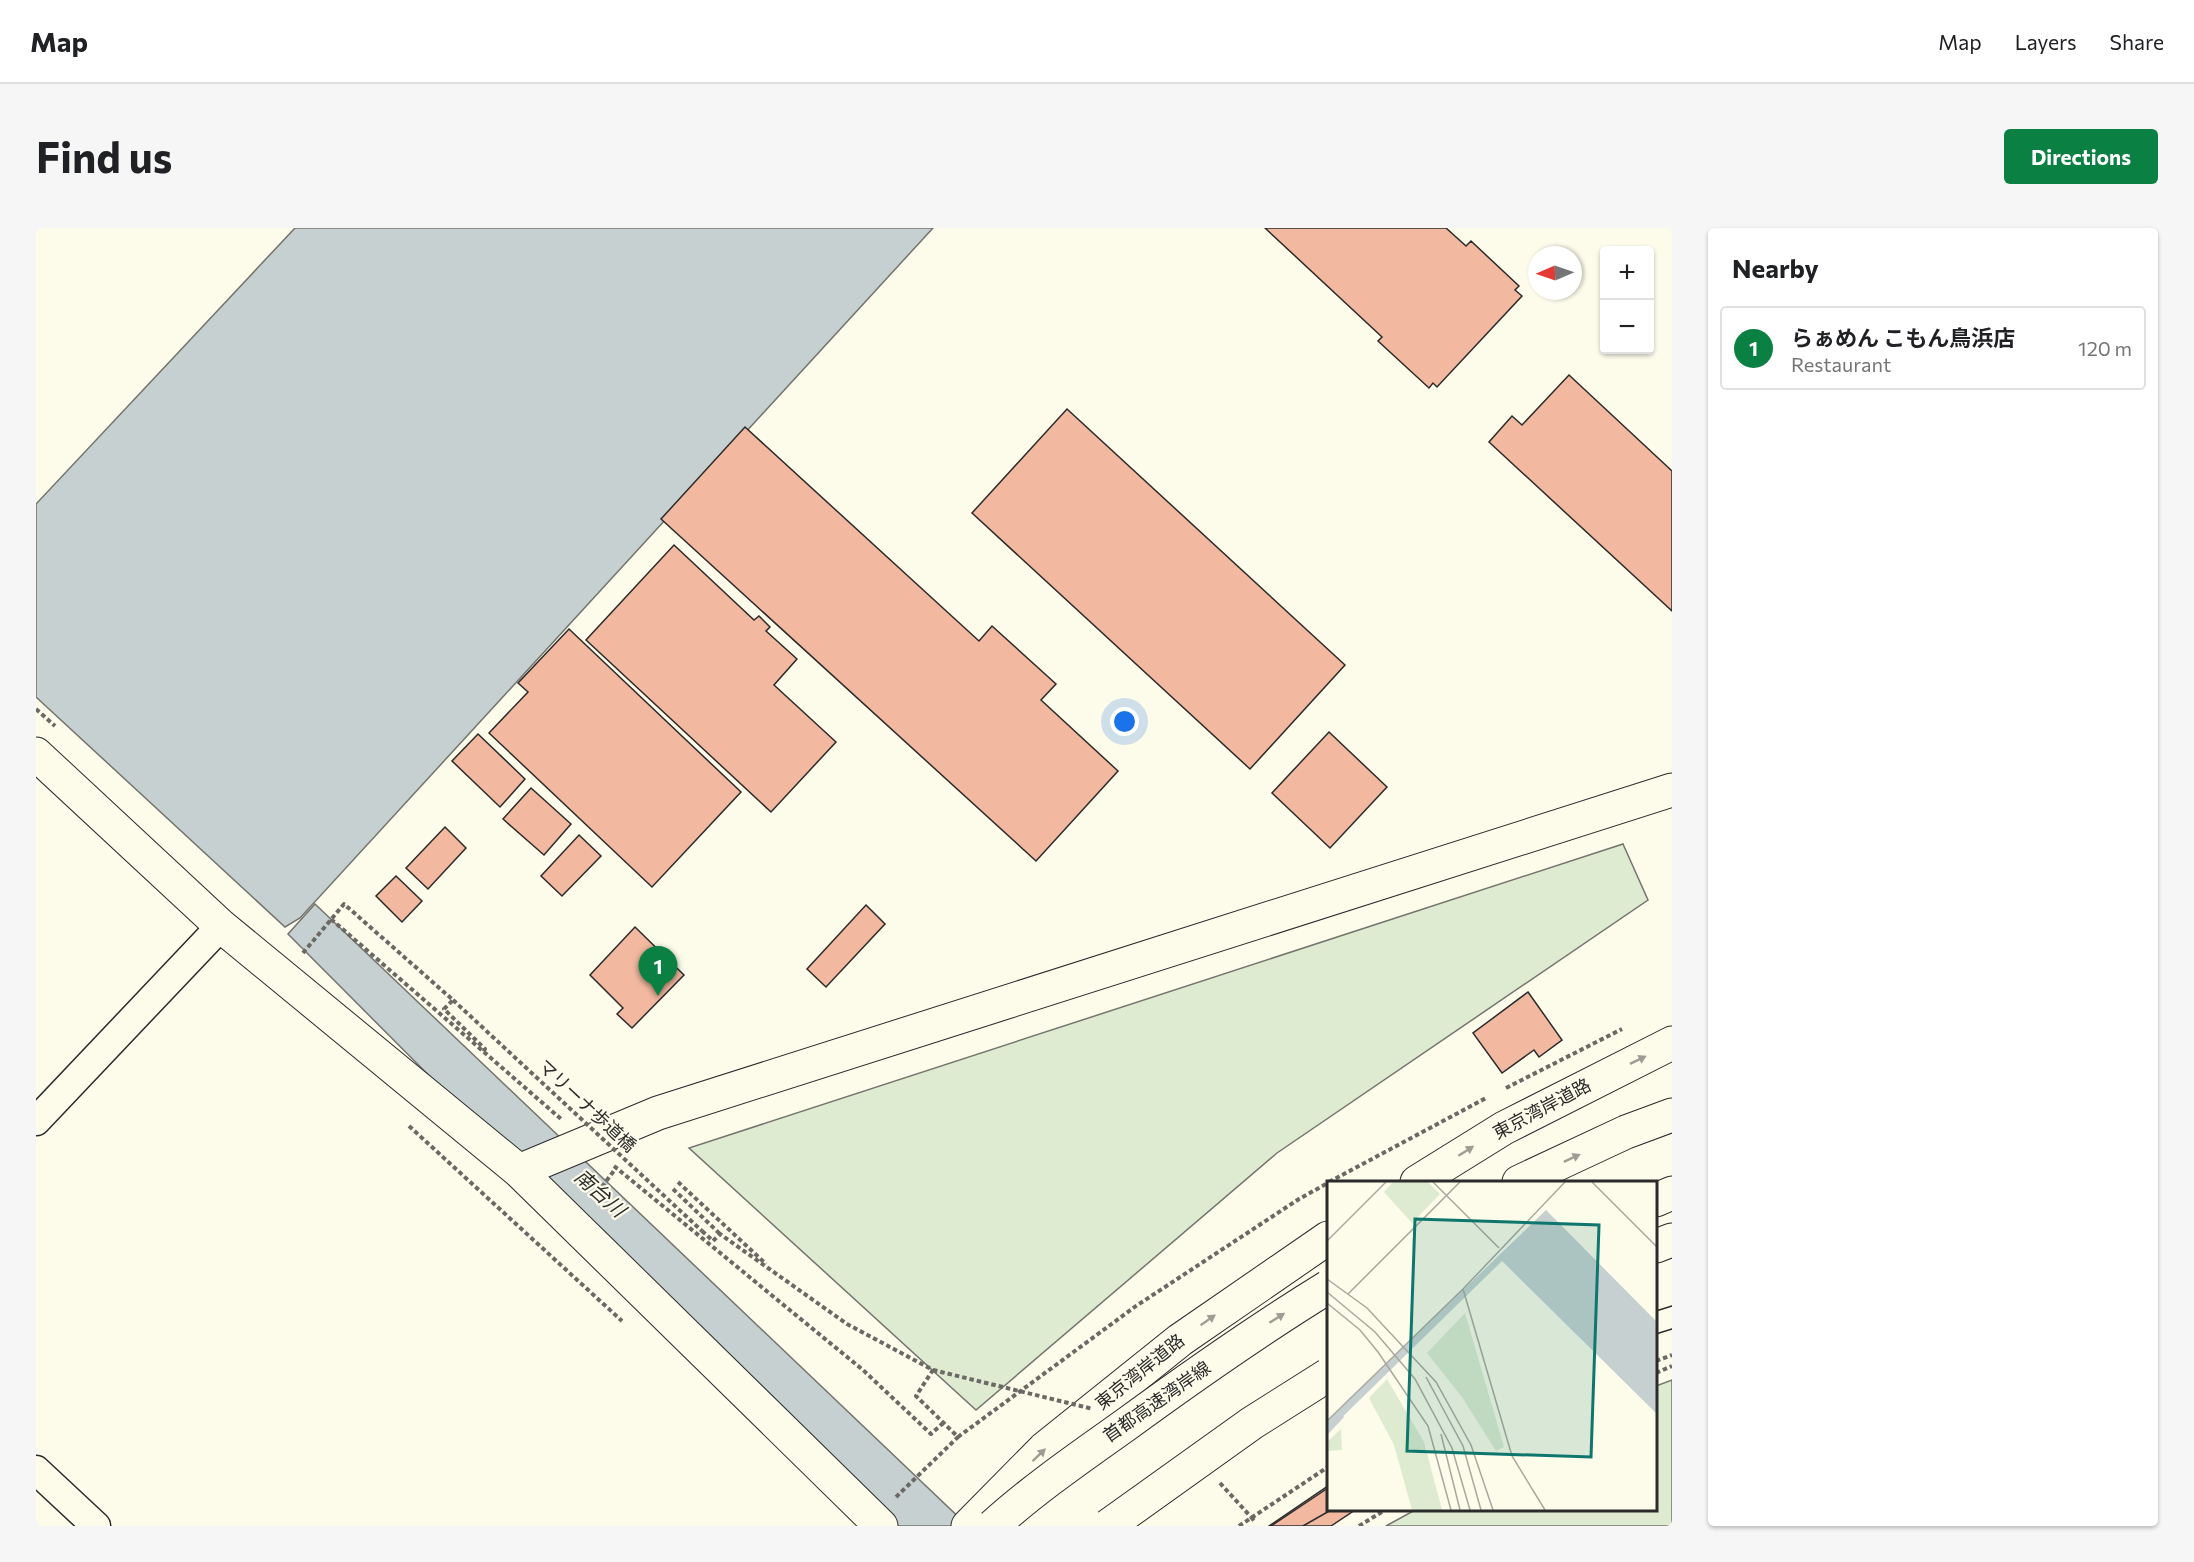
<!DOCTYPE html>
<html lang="en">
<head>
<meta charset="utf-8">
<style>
	body { margin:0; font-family:Commissioner,"Noto Sans JP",sans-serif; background:#f6f6f6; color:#202124 }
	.controls { position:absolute; right:18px; top:18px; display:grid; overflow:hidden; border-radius:6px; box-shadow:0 2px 4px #0004 }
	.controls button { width:54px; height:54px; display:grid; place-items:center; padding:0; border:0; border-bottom:2px solid #e0e0e0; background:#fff; color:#202124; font:30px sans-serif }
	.compass { position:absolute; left:1492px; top:18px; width:54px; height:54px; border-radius:50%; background:#fff; box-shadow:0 2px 4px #0004; rotate:268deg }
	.you { position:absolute; left:1089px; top:494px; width:21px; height:21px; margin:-15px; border:4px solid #fff; border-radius:50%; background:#1a73e8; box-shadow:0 0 0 9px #1a73e833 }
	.badge { display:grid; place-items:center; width:39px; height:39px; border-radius:50%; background:#0b8043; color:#fff; font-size:20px; font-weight:700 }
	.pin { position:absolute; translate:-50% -50px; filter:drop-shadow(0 2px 3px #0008) }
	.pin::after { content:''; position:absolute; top:32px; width:21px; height:18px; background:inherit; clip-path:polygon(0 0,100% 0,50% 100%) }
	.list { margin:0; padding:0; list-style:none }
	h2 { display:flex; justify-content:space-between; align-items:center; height:78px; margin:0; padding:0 24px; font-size:26px }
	h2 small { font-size:20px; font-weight:400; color:#757577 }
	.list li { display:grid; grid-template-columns:39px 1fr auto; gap:18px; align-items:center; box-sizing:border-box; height:84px; margin:0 12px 12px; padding:0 12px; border:2px solid #e0e0e0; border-radius:6px }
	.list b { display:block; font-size:22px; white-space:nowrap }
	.list p { margin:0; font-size:20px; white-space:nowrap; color:#757577 }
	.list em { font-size:20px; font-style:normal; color:#757577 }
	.map { position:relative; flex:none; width:1636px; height:1298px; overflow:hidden; border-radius:6px }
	header { display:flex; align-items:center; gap:36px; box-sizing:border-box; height:84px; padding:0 30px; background:#fff; border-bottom:2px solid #e0e0e0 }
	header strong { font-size:28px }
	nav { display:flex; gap:33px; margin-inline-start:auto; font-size:21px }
	.intro { display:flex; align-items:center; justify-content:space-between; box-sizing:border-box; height:144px; padding:0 36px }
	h1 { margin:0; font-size:42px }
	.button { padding:15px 27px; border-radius:6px; background:#0b8043; color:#fff; font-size:21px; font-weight:700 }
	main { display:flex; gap:36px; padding:0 36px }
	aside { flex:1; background:#fff; border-radius:6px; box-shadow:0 2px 4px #0004 }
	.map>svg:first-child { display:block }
	.green { fill:#deebd1; stroke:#74746e; stroke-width:1.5 }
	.water { fill:#c7d0d0; stroke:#74746e; stroke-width:1.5 }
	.building { fill:#f2b8a0; stroke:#2b2b2b; stroke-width:1.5 }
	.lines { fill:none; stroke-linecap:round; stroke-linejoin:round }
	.minor-casing { stroke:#2b2b2b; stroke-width:31 }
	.tertiary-casing { stroke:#2b2b2b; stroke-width:35 }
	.trunk-casing { stroke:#2b2b2b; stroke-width:35 }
	.motorway-casing { stroke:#2b2b2b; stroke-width:35 }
	.path { stroke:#6a6964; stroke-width:4; stroke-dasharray:4.5 3; stroke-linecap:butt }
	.minor { stroke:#fdfbea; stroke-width:28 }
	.tertiary { stroke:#fdfbea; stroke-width:33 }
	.trunk { stroke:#fdfbea; stroke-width:33 }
	.motorway { stroke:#fdfbea; stroke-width:33 }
	.tram { stroke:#2b2b2b; stroke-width:1.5 }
	.motorway-bridge-casing { stroke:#2b2b2b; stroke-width:35; stroke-linecap:butt }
	.path-bridge { stroke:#6a6964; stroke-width:4; stroke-dasharray:4.5 3; stroke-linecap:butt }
	.motorway-bridge { stroke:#fdfbea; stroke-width:33 }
	.oneway { fill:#9e9d94 }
	.labels { text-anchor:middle; stroke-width:4.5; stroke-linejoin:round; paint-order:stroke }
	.street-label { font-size:18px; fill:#2b2b2b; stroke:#fdfbea }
	.water-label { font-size:20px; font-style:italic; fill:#2b2b2b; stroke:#fdfbea }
	.inset-river { fill:none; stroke:#c7d0d0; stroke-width:3 }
	.inset-road { fill:none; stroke:#a9a89e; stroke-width:1.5 }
	.view { fill:#0f766e; fill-opacity:0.15; stroke:#0f766e; stroke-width:3 }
	.inset-edge { fill:none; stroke:#2b2b2b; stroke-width:3 }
</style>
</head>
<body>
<header>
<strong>Map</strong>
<nav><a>Map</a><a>Layers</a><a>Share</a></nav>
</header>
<div class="intro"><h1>Find us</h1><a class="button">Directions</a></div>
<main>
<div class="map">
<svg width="1636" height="1298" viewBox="0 0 1636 1298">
	<rect width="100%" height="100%" fill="#fdfbea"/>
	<path class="green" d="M 1587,616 L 1612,672 L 1241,925 L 940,1182 L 653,920 Z
		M 1636,1152 L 1636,1298 L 1350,1298 L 1379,1282 L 1620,1282 L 1620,1158 Z"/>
	<path class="water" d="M 259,0 L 897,0 L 264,690 L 249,699 L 0,469 L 0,276 Z
		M 279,676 L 932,1298 L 842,1298 L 252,706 Z"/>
	<path class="building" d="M 1229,0 L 1410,0 L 1430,18 L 1435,13 L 1483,58 L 1479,62 L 1486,68 L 1401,159 L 1397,155 L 1393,160 L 1342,113 L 1346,109 Z
		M 1533,147 L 1636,243 L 1636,383 L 1453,214 L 1476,188 L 1486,197 Z
		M 1031,181 L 1309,437 L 1214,541 L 936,285 Z
		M 709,199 L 943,413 L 956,398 L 1020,456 L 1005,472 L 1082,543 L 1000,633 L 625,291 Z
		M 638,317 L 718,392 L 723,388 L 734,399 L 730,403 L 761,431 L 738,457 L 800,514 L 735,584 L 550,412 Z
		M 533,401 L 705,564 L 616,659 L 453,505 L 492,464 L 482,455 Z
		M 1293,504 L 1351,559 L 1294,620 L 1236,565 Z
		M 442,506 L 489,551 L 464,579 L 416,533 Z
		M 495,560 L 535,596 L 508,627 L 467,591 Z
		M 409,599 L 430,620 L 392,661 L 370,640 Z
		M 543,607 L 565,628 L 526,668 L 505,648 Z
		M 360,648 L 386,673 L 366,694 L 340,668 Z
		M 830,677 L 849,696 L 790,759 L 771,741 Z
		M 599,699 L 648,747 L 596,800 L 581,786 L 587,780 L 554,747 Z
		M 1492,764 L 1526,812 L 1503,829 L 1498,822 L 1466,845 L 1437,805 Z
		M 1292,1258 L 1292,1282 L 1319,1282 L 1295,1298 L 1233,1298 Z"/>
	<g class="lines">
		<g class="minor-casing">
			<path id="minor" d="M 0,893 L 185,698
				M 0,1242 L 60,1298"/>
		</g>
		<g class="tertiary-casing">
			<path id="tertiary" d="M 0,526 L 185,698 L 483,943 L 845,1298
				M 483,943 L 622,885 L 1636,562"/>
		</g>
		<g class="trunk-casing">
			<path id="trunk" d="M 1381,954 L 1468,900 L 1636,815
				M 1620,1018 L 1636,1012
				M 932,1298 L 1008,1221 L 1144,1112 L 1292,1010"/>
		</g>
		<g class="motorway-casing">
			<path id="motorway" d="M 1483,954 L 1590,904 L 1636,887
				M 1620,972 L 1636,965"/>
		</g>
		<path class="path" d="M 0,481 L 19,498
			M 295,691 L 525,891
			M 267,725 L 308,676 L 417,772 L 408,781 L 449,821 L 447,824
			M 1470,860 L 1586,801
			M 373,898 L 586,1093
			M 578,938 L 827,1142 L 895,1206 L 906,1196
			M 642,954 L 730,1036
			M 1293,954 L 1450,870
			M 637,961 L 684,1006
			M 557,971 L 580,940
			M 666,1003 L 677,1013 L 684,1006 L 811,1096 L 897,1142 L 880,1168 L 922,1209 L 1100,1078 L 1263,971 L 1292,955
			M 1620,1133 L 1636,1127
			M 1620,1145 L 1636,1138
			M 860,1269 L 922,1209
			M 1215,1289 L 1219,1294
			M 1203,1298 L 1292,1239
			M 1323,1298 L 1349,1282"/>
		<use href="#minor" class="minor"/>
		<use href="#tertiary" class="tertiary"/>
		<use href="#trunk" class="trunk"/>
		<use href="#motorway" class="motorway"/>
		<path class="tram" d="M 1620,1083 L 1636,1078
			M 1620,1106 L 1636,1101
			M 1235,1298 L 1292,1260
			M 1267,1298 L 1295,1282"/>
		<g class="motorway-bridge-casing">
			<path id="motorway-bridge" d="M 957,1298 C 998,1261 1043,1230 1088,1198 C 1155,1149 1222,1102 1292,1059
				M 1072,1298 L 1216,1195 L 1292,1147"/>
		</g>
		<path class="path-bridge" d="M 417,772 L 666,1003
			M 897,1142 L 1057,1181
			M 1184,1255 L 1215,1289"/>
		<use href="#motorway-bridge" class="motorway-bridge"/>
	</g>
	<defs><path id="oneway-solid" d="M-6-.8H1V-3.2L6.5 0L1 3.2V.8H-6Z" transform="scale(1.5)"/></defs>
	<g class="oneway">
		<use href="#oneway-solid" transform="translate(1602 832) rotate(-26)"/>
		<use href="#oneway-solid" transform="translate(1430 923) rotate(-32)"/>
		<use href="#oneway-solid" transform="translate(1536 930) rotate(-25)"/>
		<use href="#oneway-solid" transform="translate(1241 1090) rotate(-32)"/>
		<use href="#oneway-solid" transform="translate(1172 1092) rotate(-35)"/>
		<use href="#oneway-solid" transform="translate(1003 1227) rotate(-44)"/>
	</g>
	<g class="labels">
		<g class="street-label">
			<text transform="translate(551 878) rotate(43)" y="6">マリーナ歩道橋</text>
			<text transform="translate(1506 881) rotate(-28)" y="6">東京湾岸道路</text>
			<text transform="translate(1104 1144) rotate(-39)" y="6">東京湾岸道路</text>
			<text transform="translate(1121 1174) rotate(-35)" y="6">首都高速湾岸線</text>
		</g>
		<g class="water-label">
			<text transform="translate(564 965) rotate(42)" y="7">南台川</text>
		</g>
	</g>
	<g transform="translate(1291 953)">
		<rect width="330" height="330" fill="#fdfbea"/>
		<path d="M 66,1 L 101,1 L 113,13 L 85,42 L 57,11 ZM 138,132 L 177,266 L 169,270 L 135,216 L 100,172 ZM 60,198 L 97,261 L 115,329 L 85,329 L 67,264 L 42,217 ZM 14,248 L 15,269 L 0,270 L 0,261 Z" fill="#deebd1"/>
		<path d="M 219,29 L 330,141 L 330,233 L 175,80 L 0,251 L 0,240 Z" fill="#c7d0d0"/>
		<path class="inset-river" d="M 0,252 L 16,235"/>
		<path class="inset-road" d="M 106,1 L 172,67M 265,1 L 330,66M 0,60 L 59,1M 0,98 L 40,127 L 109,201 L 144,264 L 166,329M 136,108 L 185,275 L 218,329M 0,111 L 48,151 L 88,198 L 125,267 L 143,329M 21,113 L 133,1M 0,122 L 33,149 L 51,171 L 101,245 L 124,329M 99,196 L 136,265 L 154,329M 0,240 L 136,108 L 238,1M 114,253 L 133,329"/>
		<path class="view" d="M 88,38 L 272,44 L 264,276 L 80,270 Z"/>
		<rect width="330" height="330" class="inset-edge"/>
	</g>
</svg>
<div class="controls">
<button>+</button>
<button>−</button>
</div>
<svg class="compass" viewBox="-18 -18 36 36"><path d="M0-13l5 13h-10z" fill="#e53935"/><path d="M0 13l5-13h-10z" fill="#757577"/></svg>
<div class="you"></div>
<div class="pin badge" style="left:622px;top:768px">1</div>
</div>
<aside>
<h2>Nearby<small></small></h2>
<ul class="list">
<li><span class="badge">1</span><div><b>らぁめん こもん鳥浜店</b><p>Restaurant</p></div><em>120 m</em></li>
</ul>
</aside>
</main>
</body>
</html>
